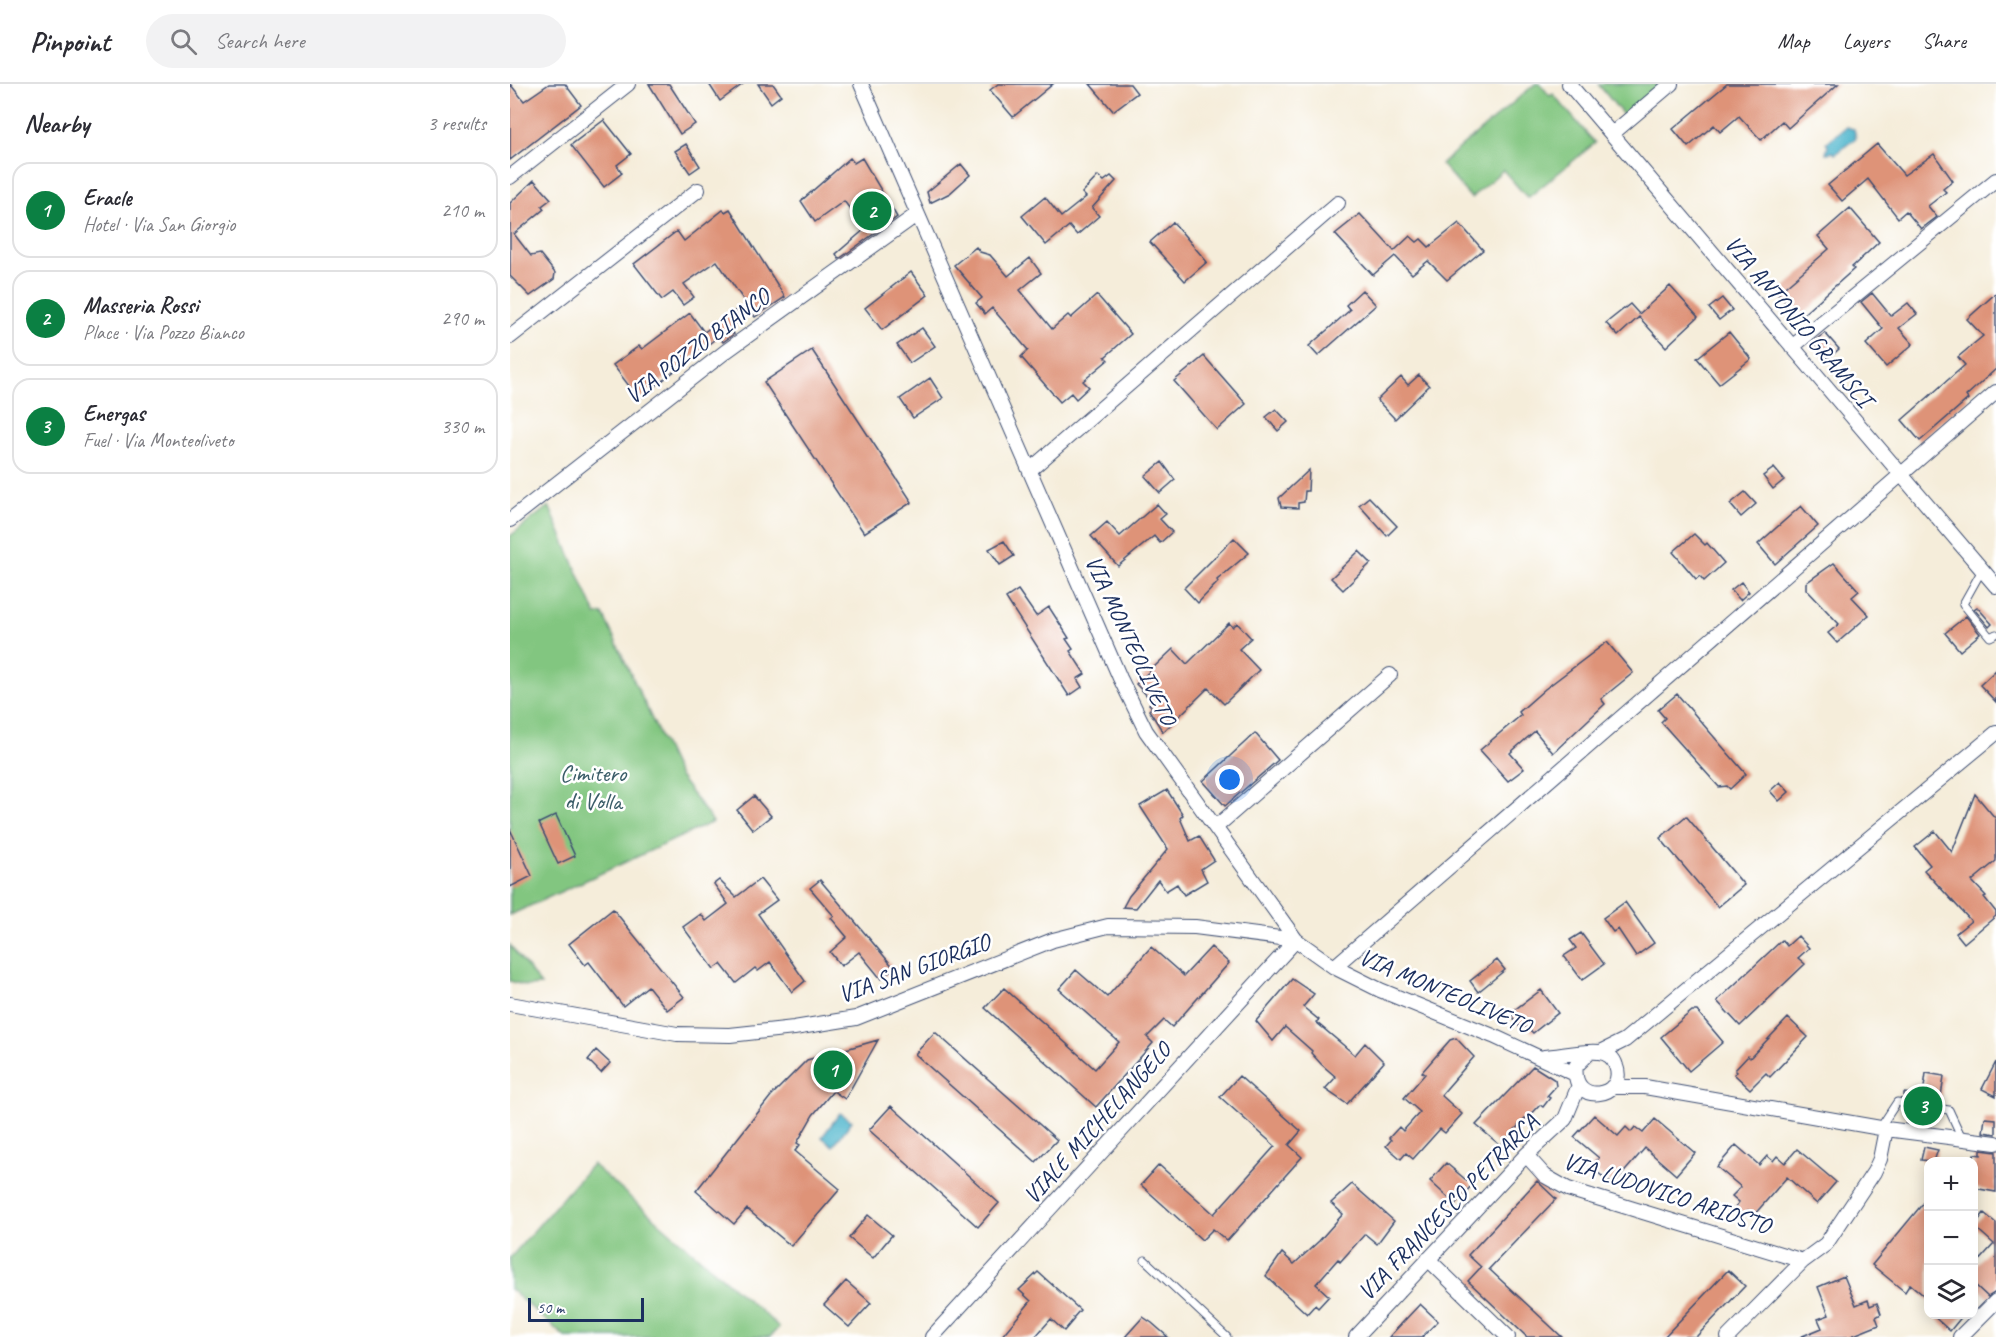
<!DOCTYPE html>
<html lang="en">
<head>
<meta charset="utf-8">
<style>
	body { margin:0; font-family:Caveat,sans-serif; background:#f2f2f3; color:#2b2b33 }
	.controls { position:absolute; right:18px; bottom:18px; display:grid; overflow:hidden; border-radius:12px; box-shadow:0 3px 15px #0003 }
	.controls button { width:54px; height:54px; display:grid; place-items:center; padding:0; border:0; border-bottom:2px solid #e1e1e2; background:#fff; color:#2b2b33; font:30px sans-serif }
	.scale { position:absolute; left:18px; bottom:15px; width:116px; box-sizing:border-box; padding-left:6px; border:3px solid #1b2f5e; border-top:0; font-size:16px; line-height:21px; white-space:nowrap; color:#1b2f5e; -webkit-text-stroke:4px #fff; paint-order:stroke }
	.you { position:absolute; left:720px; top:696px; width:21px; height:21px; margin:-15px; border:4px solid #fff; border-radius:50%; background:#1a73e8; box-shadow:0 0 0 9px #1a73e833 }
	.badge { display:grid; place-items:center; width:39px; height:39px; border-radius:50%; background:#0b8043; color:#fff; font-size:20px; font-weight:700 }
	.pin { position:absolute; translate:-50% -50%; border:3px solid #fff; box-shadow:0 2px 6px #0006 }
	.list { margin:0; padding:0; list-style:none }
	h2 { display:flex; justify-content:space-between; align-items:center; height:78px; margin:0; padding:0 24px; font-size:26px }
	h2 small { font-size:20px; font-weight:400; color:#7c7c81 }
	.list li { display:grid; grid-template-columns:39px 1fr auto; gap:18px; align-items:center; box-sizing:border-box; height:96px; margin:0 12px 12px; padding:0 12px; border:2px solid #e1e1e2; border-radius:18px }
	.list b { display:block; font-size:22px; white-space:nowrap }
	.list p { margin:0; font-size:20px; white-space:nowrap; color:#7c7c81 }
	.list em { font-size:20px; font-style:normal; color:#7c7c81 }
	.icon { flex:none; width:33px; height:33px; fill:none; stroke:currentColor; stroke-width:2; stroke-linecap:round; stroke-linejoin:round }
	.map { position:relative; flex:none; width:1486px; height:1253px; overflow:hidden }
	header { display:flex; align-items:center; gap:36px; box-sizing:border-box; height:84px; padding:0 30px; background:#fff; border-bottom:2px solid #e1e1e2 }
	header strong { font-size:28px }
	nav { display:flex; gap:33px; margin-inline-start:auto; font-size:21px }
	.search { width:420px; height:54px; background:#f2f2f3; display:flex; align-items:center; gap:15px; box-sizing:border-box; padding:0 21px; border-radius:33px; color:#7c7c81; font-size:22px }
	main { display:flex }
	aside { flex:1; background:#fff }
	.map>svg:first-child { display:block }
	.green { fill:#82c680; stroke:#4e7a6f; stroke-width:1.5 }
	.water { fill:#4eb5cc; stroke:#347295; stroke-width:1.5 }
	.building { fill:#de9378 }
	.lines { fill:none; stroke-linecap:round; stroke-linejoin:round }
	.lane-casing { stroke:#3c4c71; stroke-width:9 }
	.street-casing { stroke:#3c4c71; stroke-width:16 }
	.lane { stroke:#fff; stroke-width:7 }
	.street { stroke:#fff; stroke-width:14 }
	.labels { text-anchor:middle; stroke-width:5; stroke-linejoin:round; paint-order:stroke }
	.street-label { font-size:24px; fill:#1b2f5e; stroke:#fff }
	.park-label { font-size:24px; fill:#3a5c68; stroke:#fff }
</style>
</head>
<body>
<header>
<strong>Pinpoint</strong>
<div class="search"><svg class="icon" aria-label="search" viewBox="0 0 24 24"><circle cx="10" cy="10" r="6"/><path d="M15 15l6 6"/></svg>Search here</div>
<nav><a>Map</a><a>Layers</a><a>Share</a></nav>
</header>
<main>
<aside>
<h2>Nearby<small>3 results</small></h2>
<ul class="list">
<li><span class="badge">1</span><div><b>Eracle</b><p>Hotel · Via San Giorgio</p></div><em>210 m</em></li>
<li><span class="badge">2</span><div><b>Masseria Rossi</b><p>Place · Via Pozzo Bianco</p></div><em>290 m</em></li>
<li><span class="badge">3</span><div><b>Energas</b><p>Fuel · Via Monteoliveto</p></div><em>330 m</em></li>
</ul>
</aside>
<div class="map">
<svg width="1486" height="1253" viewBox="0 0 1486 1253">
	<rect width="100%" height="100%" fill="#fff"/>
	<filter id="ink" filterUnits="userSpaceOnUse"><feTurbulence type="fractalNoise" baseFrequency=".0167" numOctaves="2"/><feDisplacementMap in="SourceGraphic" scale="12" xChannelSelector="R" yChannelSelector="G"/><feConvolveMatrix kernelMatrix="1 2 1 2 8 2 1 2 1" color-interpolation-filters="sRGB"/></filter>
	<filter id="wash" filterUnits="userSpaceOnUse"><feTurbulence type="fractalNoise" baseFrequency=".008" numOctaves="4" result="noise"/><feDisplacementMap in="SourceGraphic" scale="24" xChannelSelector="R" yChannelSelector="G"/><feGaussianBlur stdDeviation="1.35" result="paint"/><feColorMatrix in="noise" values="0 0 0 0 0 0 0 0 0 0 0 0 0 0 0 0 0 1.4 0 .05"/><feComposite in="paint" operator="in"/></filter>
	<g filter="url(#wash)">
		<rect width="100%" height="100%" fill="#f5edda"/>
		<path class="green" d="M 1025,0 L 1030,0 L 1040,12 L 1043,10 L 1085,59 L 1019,113 L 1016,112 L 993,86 L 961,114 L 931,80 Z
			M 1088,0 L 1151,0 L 1114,32 Z
			M 39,422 L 86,531 L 93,530 L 168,691 L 203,738 L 0,831 L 0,452 Z
			M 0,861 L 31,901 L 16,902 L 0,897 Z
			M 82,1080 L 269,1243 L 260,1253 L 55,1253 L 0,1205 L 0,1174 Z"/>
		<path class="water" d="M 1336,43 L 1344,45 L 1346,54 L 1325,70 L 1323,68 L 1316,69 L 1318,62 L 1316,59 Z
			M 330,1029 L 342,1037 L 323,1062 L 312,1053 Z"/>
		<g id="blocks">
			<path class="building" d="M 0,0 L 14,17 L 39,0 L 55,0 L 71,21 L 0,76 Z
				M 139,0 L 159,0 L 185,40 L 170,50 Z
				M 199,0 L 233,0 L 210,17 Z
				M 248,0 L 263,0 L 271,11 L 261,19 Z
				M 488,0 L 543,0 L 503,33 L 480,6 Z
				M 580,0 L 620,0 L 627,9 L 603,27 Z
				M 1217,0 L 1328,0 L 1278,44 L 1272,37 L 1251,56 L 1229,32 L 1210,48 L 1204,41 L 1178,63 L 1163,45 Z
				M 94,36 L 121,70 L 107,81 L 112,89 L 94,103 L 61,61 Z
				M 176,60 L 190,82 L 180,89 L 165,67 Z
				M 1367,60 L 1394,91 L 1424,70 L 1443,97 L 1433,105 L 1436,108 L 1418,122 L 1427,133 L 1411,145 L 1396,127 L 1388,134 L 1358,95 L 1332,117 L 1318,101 Z
				M 340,74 L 344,79 L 352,74 L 387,133 L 329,175 L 326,170 L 355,145 L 334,117 L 305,138 L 291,117 Z
				M 451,80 L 460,91 L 440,109 L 420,119 L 417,108 Z
				M 588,92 L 594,97 L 601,92 L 606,97 L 582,124 L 589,132 L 567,151 L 559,142 L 536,161 L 512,132 L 535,113 L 551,133 L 576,113 L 572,109 Z
				M 24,96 L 41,115 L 32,122 L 34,125 L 4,150 L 21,172 L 30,170 L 45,189 L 44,195 L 20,212 L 0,192 L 0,119 Z
				M 1340,124 L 1369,158 L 1342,183 L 1344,185 L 1289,234 L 1268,209 L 1319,165 L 1308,152 Z
				M 220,125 L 275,213 L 245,233 L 207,177 L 174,200 L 184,213 L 173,221 L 163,208 L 152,216 L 124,180 L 167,147 L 174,157 L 213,126 L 215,128 Z
				M 850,130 L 884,167 L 900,152 L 907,158 L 911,155 L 919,163 L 949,139 L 973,166 L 937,196 L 918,177 L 902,190 L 885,172 L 863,191 L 825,150 Z
				M 663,138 L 697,178 L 675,197 L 640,158 Z
				M 466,163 L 470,168 L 480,171 L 498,192 L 520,174 L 531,189 L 510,206 L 542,245 L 558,231 L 561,234 L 587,211 L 621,250 L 595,273 L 598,276 L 573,297 L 579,303 L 566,315 L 561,309 L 550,318 L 511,273 L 518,266 L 482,224 L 475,230 L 466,219 L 472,214 L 444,181 Z
				M 401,188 L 418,211 L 372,246 L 355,224 Z
				M 1160,202 L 1188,233 L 1156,263 L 1129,233 L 1108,252 L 1096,239 L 1120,220 L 1129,230 Z
				M 852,206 L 866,221 L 808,272 L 799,262 L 840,226 L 836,221 Z
				M 1362,209 L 1381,232 L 1398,219 L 1407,230 L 1389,244 L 1403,260 L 1376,283 L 1356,260 L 1373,245 L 1351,218 Z
				M 1486,209 L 1486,285 L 1456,312 L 1458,315 L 1410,357 L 1392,336 L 1455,281 L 1448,273 L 1473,252 L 1457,235 Z
				M 1212,214 L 1222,226 L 1209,236 L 1199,224 Z
				M 226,226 L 232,235 L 220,244 L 224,250 L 213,258 L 209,252 L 129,315 L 103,281 L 129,262 L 132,265 L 180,229 L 194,248 Z
				M 412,244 L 425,262 L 400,279 L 387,261 Z
				M 1219,248 L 1241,275 L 1209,300 L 1187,274 Z
				M 1315,249 L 1329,265 L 1318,275 L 1303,258 Z
				M 302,266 L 402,418 L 354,449 L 254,298 Z
				M 694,272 L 736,320 L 707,346 L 664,297 Z
				M 909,291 L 919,302 L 885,335 L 867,316 L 891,293 L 898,301 Z
				M 420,294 L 433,314 L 403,334 L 390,315 Z
				M 766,325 L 778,338 L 768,347 L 756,333 Z
				M 652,378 L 665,396 L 650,409 L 635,392 Z
				M 1264,384 L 1274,396 L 1263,405 L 1253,392 Z
				M 799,386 L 798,407 L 795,407 L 794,418 L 788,419 L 788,424 L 771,423 L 769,414 Z
				M 1235,408 L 1246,420 L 1231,433 L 1220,420 Z
				M 859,413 L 887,442 L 877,452 L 849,421 Z
				M 647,420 L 656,430 L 650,435 L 662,448 L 650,459 L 644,452 L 608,482 L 581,452 L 597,438 L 610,452 Z
				M 1291,422 L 1308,442 L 1265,480 L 1248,460 Z
				M 1184,450 L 1195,461 L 1197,459 L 1214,479 L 1194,497 L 1190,492 L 1186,495 L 1163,468 Z
				M 724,454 L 739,469 L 707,496 L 708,498 L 688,519 L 674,504 Z
				M 494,457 L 504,472 L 490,481 L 479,465 Z
				M 849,467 L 861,479 L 833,506 L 821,494 Z
				M 1324,479 L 1349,507 L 1342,513 L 1359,531 L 1327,559 L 1318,549 L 1329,540 L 1296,505 L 1296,499 Z
				M 1231,498 L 1239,508 L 1230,516 L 1221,506 Z
				M 508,506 L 526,532 L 539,523 L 559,554 L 556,555 L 563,565 L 560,567 L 575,590 L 567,595 L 572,603 L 559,612 L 496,514 Z
				M 1467,523 L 1482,540 L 1479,543 L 1464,525 Z
				M 1456,532 L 1470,550 L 1450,567 L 1435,549 Z
				M 719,539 L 723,543 L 727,539 L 741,554 L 729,565 L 749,586 L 714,620 L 698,604 L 653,648 L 639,626 L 642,623 L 639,620 L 642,617 L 626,600 L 663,565 L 677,580 Z
				M 1097,558 L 1123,589 L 1091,615 L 1095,620 L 1043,669 L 1025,647 L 1000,669 L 1014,685 L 998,697 L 970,666 L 1011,631 L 1009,628 L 1035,605 Z
				M 1486,586 L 1486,618 L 1470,601 Z
				M 1167,610 L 1236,690 L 1220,705 L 1217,702 L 1209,703 L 1151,638 L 1155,634 L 1148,626 Z
				M 745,649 L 768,676 L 715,722 L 693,697 Z
				M 1270,698 L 1279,708 L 1269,717 L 1260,707 Z
				M 657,706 L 673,731 L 670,734 L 680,757 L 689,752 L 704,776 L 691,785 L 697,797 L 674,811 L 667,800 L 656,807 L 648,796 L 626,824 L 613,823 L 619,812 L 658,765 L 630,722 Z
				M 1465,710 L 1486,735 L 1486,777 L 1462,797 L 1476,812 L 1474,813 L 1486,828 L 1486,832 L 1454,859 L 1446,849 L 1461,837 L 1414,786 L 1420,781 L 1405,763 L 1425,747 L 1442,768 Z
				M 244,712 L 261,732 L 243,746 L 227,726 Z
				M 46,731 L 65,772 L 48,780 L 29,739 Z
				M 1176,732 L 1234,801 L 1208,823 L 1150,754 Z
				M 0,745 L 22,792 L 0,803 Z
				M 250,795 L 267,816 L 248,830 L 295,897 L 282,908 L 260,878 L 248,887 L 245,884 L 226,899 L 211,880 L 204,885 L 173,843 L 191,830 L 196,837 L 218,820 L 204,800 L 209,796 L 226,813 Z
				M 310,796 L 384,884 L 371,895 L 349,868 L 331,882 L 320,868 L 337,853 L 321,834 L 324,832 L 300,804 Z
				M 1115,818 L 1144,859 L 1126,872 L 1108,845 L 1103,848 L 1093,834 Z
				M 103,825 L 174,913 L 157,926 L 138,902 L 113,922 L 79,878 L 75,881 L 59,860 Z
				M 1071,849 L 1094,880 L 1072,896 L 1054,872 L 1066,864 L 1060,856 Z
				M 1288,852 L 1299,864 L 1288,874 L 1295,880 L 1230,942 L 1207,917 L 1272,856 L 1277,862 Z
				M 641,863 L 674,892 L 701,863 L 719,879 L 662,943 L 654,936 L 637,953 L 643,959 L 586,1023 L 475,924 L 494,904 L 585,985 L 609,958 L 549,905 L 566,886 L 597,913 Z
				M 987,876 L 995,886 L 968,908 L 960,897 Z
				M 782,895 L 804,910 L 793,923 L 809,936 L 806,938 L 845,971 L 855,959 L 874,978 L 837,1020 L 815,1005 L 826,993 L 811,980 L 801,969 L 802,967 L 775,943 L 763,957 L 746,937 Z
				M 1031,906 L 1048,929 L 1023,949 L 1018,944 L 1010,943 L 1002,933 L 1003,927 Z
				M 1182,927 L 1187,927 L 1213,958 L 1179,987 L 1151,953 Z
				M 1278,934 L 1298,953 L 1260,993 L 1256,989 L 1240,1005 L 1224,990 L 1227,988 L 1225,986 L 1238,972 L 1240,974 Z
				M 425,948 L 547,1056 L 526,1078 L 405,970 Z
				M 946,954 L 964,973 L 931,1011 L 952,1030 L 935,1049 L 930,1045 L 903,1075 L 896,1069 L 891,1075 L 876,1062 L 881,1056 L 879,1054 L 889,1043 L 893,1047 L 910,1028 L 894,1014 L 915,990 L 912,988 L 940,956 Z
				M 368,956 L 335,1015 L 323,1007 L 303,1031 L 287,1059 L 290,1061 L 285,1067 L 330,1105 L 281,1162 L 237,1125 L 224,1140 L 186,1107 L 261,1012 L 297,976 Z
				M 86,966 L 100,979 L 91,989 L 78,976 Z
				M 1486,978 L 1486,1012 L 1472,1005 Z
				M 1023,982 L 1045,996 L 1046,1002 L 1037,1012 L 1040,1014 L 1033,1023 L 1030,1021 L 1017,1035 L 1015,1034 L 991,1062 L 966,1041 Z
				M 1416,989 L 1434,992 L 1430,1019 L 1394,1013 L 1394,1009 L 1413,1011 Z
				M 729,992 L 791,1047 L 779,1061 L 792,1073 L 717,1157 L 703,1145 L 692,1156 L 631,1101 L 649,1081 L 704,1130 L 765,1062 L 710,1013 Z
				M 381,1022 L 489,1119 L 468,1143 L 359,1046 Z
				M 1084,1031 L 1108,1052 L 1116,1043 L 1121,1048 L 1125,1043 L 1133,1049 L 1145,1035 L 1185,1069 L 1166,1091 L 1135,1064 L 1103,1101 L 1081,1083 L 1089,1074 L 1064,1053 Z
				M 1475,1034 L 1486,1035 L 1486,1050 L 1473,1048 Z
				M 1226,1061 L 1249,1081 L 1257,1072 L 1263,1077 L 1267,1072 L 1275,1079 L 1287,1065 L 1326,1098 L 1307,1120 L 1277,1093 L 1244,1131 L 1238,1126 L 1234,1131 L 1225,1124 L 1229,1118 L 1222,1112 L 1231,1103 L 1207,1083 Z
				M 1414,1063 L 1428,1066 L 1424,1077 L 1411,1076 Z
				M 1471,1066 L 1486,1068 L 1486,1108 L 1464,1104 L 1464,1070 L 1471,1071 Z
				M 936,1079 L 962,1101 L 945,1120 L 920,1097 Z
				M 1027,1097 L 1046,1115 L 979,1185 L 1052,1253 L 1017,1253 L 958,1197 L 971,1183 L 958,1171 Z
				M 842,1100 L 884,1137 L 867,1160 L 855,1150 L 830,1178 L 828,1175 L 806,1200 L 819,1212 L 808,1224 L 805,1221 L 797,1230 L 756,1192 L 772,1169 L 784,1180 L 809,1157 L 833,1130 L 821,1119 Z
				M 1419,1112 L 1419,1216 L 1400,1200 L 1395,1208 L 1362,1181 Z
				M 1474,1129 L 1486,1139 L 1486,1208 L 1478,1213 L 1464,1200 L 1464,1182 L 1484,1160 L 1464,1142 Z
				M 358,1131 L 382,1151 L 363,1174 L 339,1154 Z
				M 1218,1186 L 1235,1202 L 1186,1253 L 1154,1253 Z
				M 528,1188 L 570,1226 L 563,1234 L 564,1235 L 554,1247 L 541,1235 L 525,1253 L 491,1253 L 521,1217 L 509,1206 Z
				M 1334,1192 L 1346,1221 L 1358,1216 L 1360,1222 L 1367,1219 L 1371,1230 L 1366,1233 L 1369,1241 L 1339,1253 L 1290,1253 L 1312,1244 L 1308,1235 L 1319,1231 L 1308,1203 Z
				M 336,1197 L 361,1219 L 339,1243 L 314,1221 Z
				M 910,1220 L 928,1237 L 912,1253 L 879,1253 Z
				M 1421,1230 L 1454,1230 L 1440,1247 Z
				M 633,1233 L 642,1239 L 658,1253 L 615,1253 Z"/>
		</g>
	</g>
	<g filter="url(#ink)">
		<use href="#blocks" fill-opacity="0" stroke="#3c4c71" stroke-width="1.5"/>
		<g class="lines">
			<g class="lane-casing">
				<path id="lane" d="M 1472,486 L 1453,520 L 1480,553 L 1486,550
					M 1370,1044 L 1387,1018 L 1439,1026 L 1452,1054
					M 635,1176 L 717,1253"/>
			</g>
			<g class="street-casing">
				<path id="street" d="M 351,0 L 610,594 L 636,647 L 786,856 L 824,883 L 870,906 L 983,952 L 1065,990
					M 1059,0 L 1486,502
					M 1102,50 L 1161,0
					M 0,93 L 118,0
					M 0,253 L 188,106
					M 1282,263 L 1486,96
					M 520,386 L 828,119
					M 0,436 L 215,268 L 406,131
					M 706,743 L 880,591
					M 824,883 L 1486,308
					M 0,920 L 167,950 L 220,951 L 284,944 L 346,934 L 543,856 L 598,842 L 685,843 L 786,856
					M 1091,968 L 1115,956 L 1486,649
					M 1034,973 C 1049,972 1077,966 1089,968 C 1098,969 1104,974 1106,982 C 1118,1014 1060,1023 1066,982 L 1079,969
					M 1102,1003 L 1135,1003 L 1376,1045 L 1486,1059
					M 1016,1071 L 1035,1092 L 1058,1105 L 1293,1177
					M 918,1175 L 998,1253
					M 422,1253 L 786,856
					M 846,1253 L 1016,1071 L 1055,1035 L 1069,1001
					M 1218,1253 L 1293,1177 L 1316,1160 L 1364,1088 L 1370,1075 L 1376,1045
					M 1450,1253 L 1486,1217"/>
			</g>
			<use href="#lane" class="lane"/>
			<use href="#street" class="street"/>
		</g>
	</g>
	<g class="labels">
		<g class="street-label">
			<text transform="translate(1289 237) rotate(50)" y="8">VIA ANTONIO GRAMSCI</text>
			<text transform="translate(187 262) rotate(-37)" y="8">VIA POZZO BIANCO</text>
			<text transform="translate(621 556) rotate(65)" y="8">VIA MONTEOLIVETO</text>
			<text transform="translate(404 884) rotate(-20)" y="8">VIA SAN GIORGIO</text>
			<text transform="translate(935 907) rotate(23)" y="8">VIA MONTEOLIVETO</text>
			<text transform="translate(587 1039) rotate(-48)" y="8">VIALE MICHELANGELO</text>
			<text transform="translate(1157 1109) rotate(18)" y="8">VIA LUDOVICO ARIOSTO</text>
			<text transform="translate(938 1123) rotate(-46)" y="8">VIA FRANCESCO PETRARCA</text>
		</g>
		<g class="park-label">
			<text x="83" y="697">Cimitero<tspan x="83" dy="28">di Volla</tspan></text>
		</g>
	</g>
</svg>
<div class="controls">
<button>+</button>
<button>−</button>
<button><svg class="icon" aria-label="layers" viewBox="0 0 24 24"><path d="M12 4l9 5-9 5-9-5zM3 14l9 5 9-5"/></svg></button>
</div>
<div class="scale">50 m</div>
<div class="you"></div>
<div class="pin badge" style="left:323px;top:986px">1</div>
<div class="pin badge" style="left:362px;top:127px">2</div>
<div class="pin badge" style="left:1413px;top:1022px">3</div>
</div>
</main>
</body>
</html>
